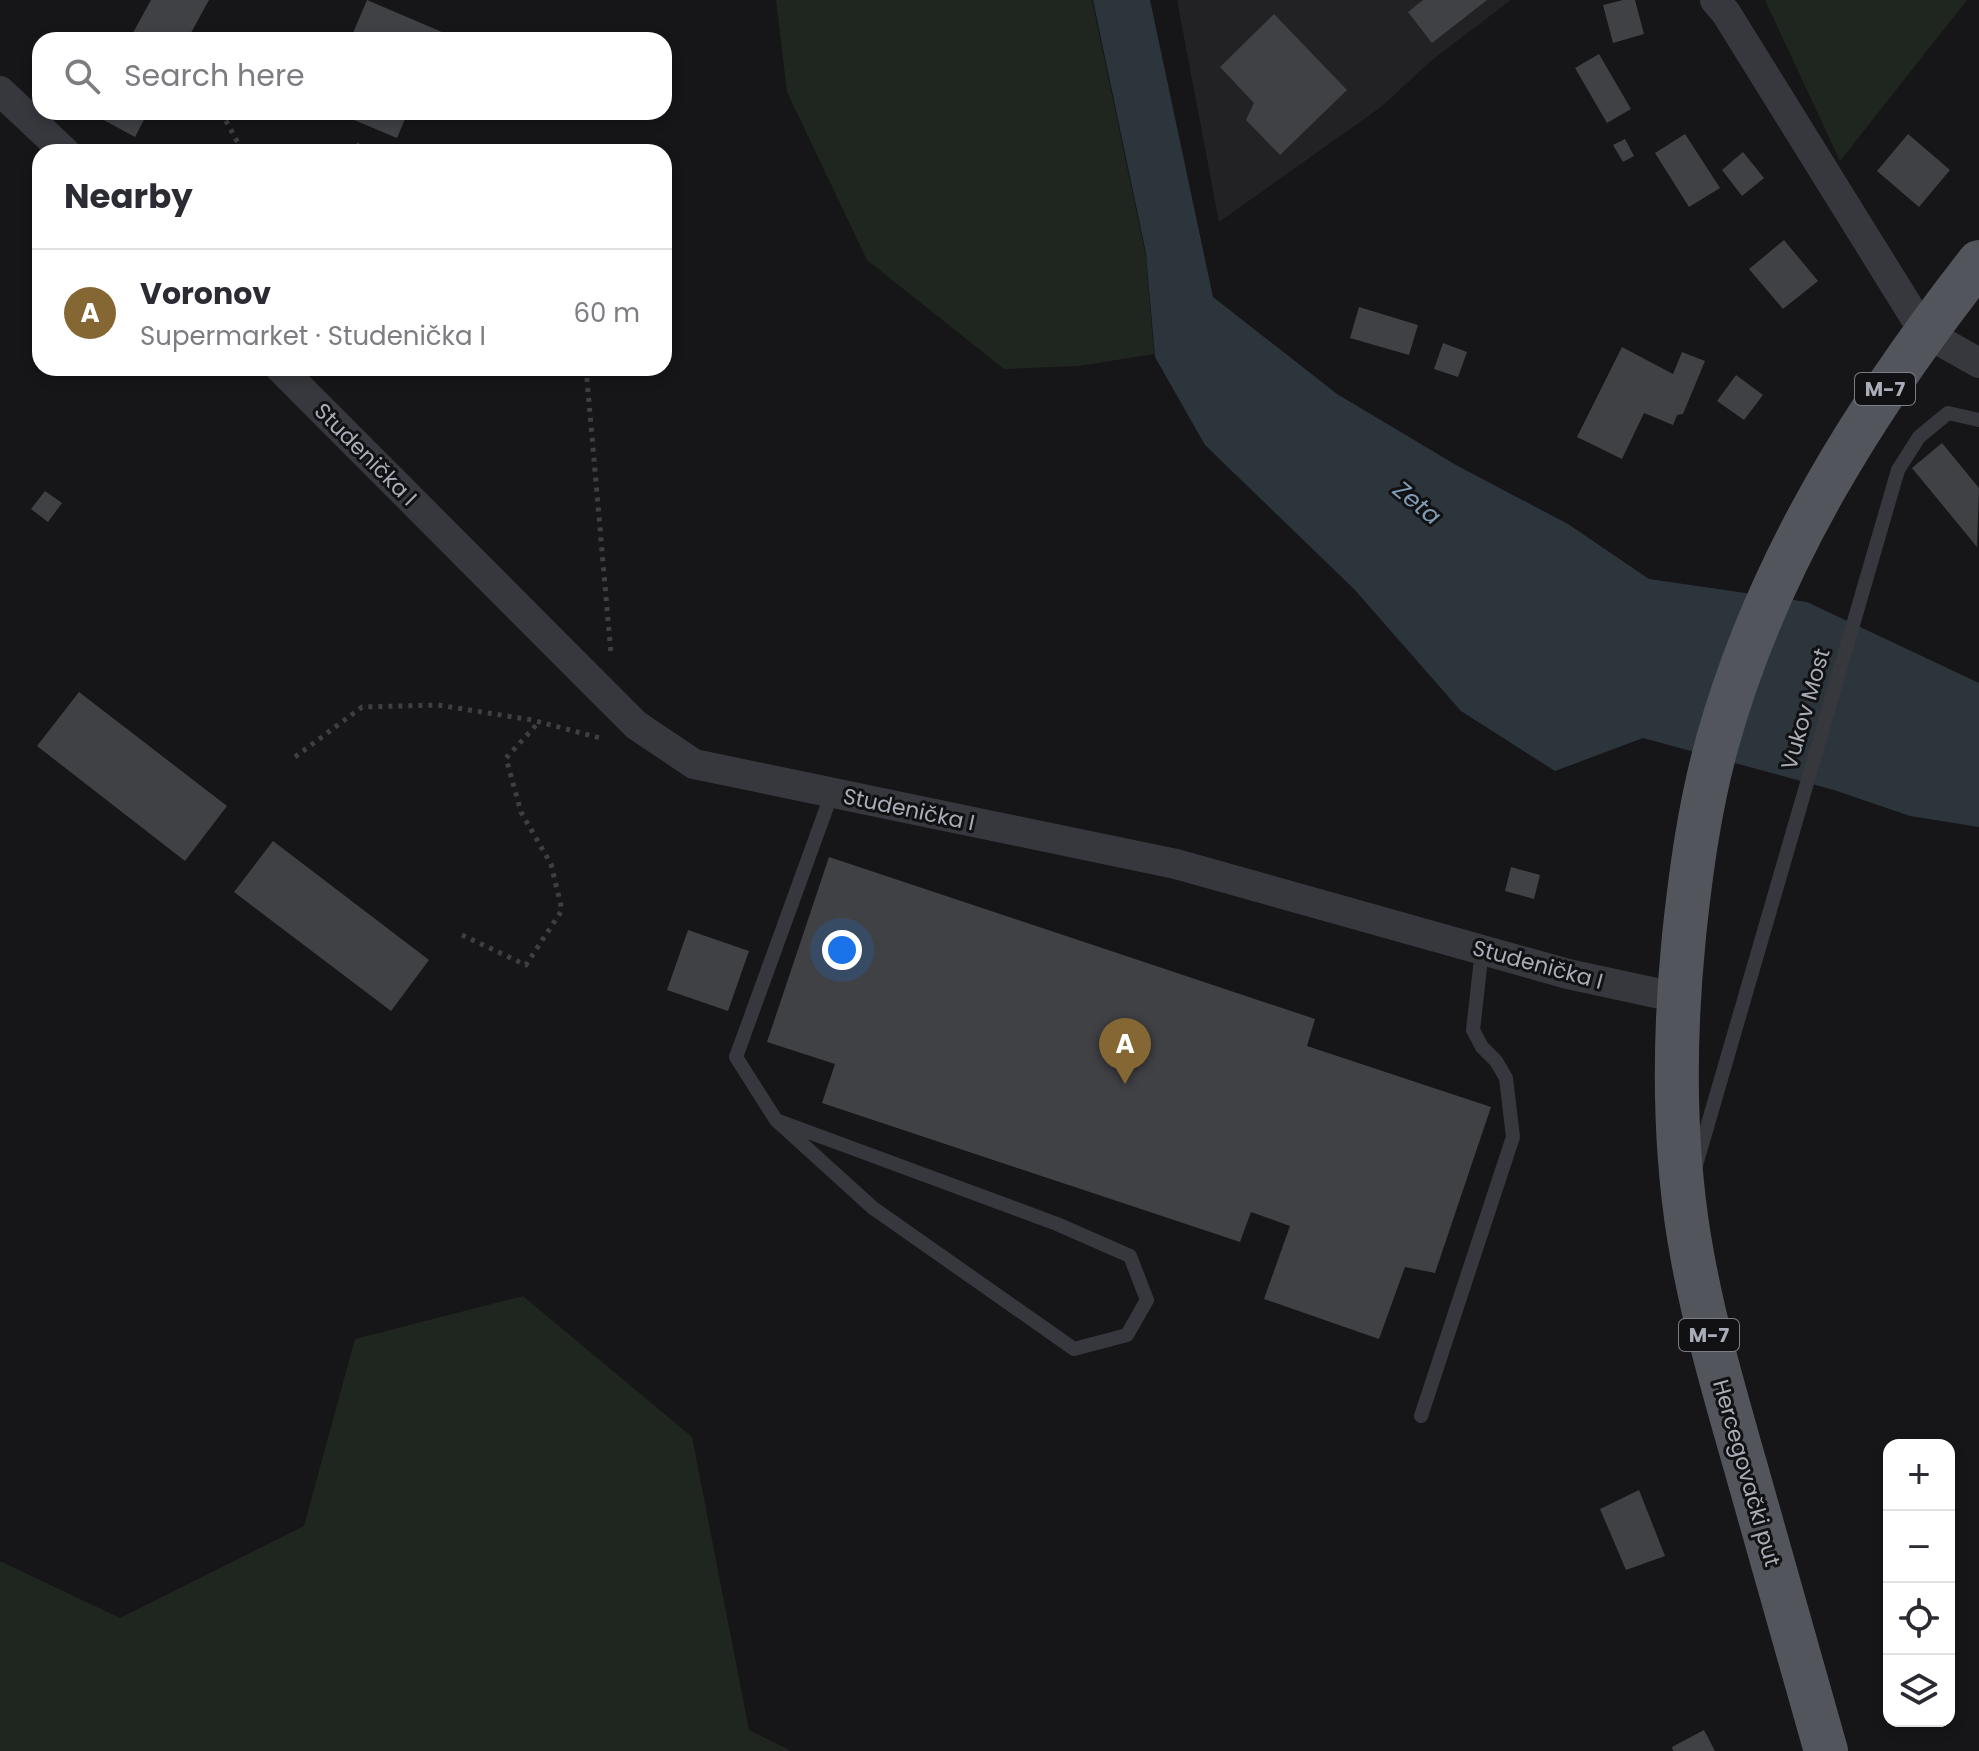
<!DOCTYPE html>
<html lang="en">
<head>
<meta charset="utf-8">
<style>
	body { margin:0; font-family:Poppins,sans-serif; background:#f7f7f7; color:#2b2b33 }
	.controls { position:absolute; right:24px; bottom:24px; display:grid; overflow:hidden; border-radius:16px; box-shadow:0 4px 12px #0003 }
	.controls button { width:72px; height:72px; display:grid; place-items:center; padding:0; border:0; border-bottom:2px solid #e1e1e2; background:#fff; color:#2b2b33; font:40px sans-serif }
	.you { position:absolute; left:842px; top:950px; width:28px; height:28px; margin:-20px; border:6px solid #fff; border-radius:50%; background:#1a73e8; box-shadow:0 0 0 12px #1a73e833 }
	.badge { display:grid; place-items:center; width:52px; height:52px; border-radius:50%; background:#856733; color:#fff; font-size:26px; font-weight:700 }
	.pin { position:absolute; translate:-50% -66px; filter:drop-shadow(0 2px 4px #0008) }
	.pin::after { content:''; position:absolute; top:42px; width:28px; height:24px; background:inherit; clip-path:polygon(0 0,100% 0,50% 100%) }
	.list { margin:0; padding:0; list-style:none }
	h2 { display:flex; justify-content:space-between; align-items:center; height:104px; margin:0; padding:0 32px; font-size:34px }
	h2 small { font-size:26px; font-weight:400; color:#7c7c81 }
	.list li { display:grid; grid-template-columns:52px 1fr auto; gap:24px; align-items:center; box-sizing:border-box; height:128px; padding:0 32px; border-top:2px solid #e1e1e2 }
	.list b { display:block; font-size:30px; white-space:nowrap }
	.list p { margin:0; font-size:26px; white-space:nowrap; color:#7c7c81 }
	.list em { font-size:26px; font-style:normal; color:#7c7c81 }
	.icon { flex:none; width:44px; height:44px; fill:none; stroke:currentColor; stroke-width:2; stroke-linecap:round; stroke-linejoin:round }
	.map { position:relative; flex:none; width:1979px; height:1751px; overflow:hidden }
	.search { position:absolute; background:#fff; box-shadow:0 4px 12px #0003; left:32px; top:32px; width:640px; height:88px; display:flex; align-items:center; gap:20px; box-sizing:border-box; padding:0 28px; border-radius:24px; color:#7c7c81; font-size:30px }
	.panel { position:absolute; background:#fff; box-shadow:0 4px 12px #0003; left:32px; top:144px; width:640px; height:232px; border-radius:24px }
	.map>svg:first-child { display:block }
	.built { fill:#222225 }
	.green { fill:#1e261f }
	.water { fill:#2c353c }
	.building { fill:#404145 }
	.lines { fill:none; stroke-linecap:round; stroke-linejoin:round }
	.path { stroke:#3d3f44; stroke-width:5; stroke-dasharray:4 6; stroke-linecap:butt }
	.service { stroke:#37383d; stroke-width:14 }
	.minor { stroke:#37383d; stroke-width:30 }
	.primary { stroke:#53555c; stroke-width:44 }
	.labels { text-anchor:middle; stroke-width:6; stroke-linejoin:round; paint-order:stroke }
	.shield { fill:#111113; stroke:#7b7e86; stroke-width:2 }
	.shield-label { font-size:20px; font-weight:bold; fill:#a8adb8 }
	.street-label { font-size:22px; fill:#a8adb8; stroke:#111113 }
	.water-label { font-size:24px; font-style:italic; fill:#7f9bb3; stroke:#111113 }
</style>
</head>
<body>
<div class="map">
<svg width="1979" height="1751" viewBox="0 0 1979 1751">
	<rect width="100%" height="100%" fill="#161618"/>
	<path class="built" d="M 1177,0 L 1511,0 L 1432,60 L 1381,107 L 1219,222 Z"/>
	<path class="green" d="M 776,0 L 1092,0 L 1146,257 L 1154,354 L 1079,366 L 1004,369 L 867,260 L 787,92 Z
		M 1765,0 L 1967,0 L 1840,161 Z
		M 523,1296 L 692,1437 L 749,1730 L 791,1751 L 0,1751 L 0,1561 L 120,1618 L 304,1526 L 355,1339 Z"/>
	<path class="water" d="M 1093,0 L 1150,0 L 1213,297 L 1337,394 L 1456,465 L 1568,524 L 1649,579 L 1807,602 L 1979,683 L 1979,827 L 1910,816 L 1834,790 L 1643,738 L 1555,771 L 1461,711 L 1354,589 L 1205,445 L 1155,357 L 1146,253 Z"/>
	<path class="building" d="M 151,0 L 209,0 L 187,40 L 129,40 Z
		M 367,0 L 442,32 L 438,40 L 350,40 Z
		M 1423,0 L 1487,0 L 1432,43 L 1408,12 Z
		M 1623,0 L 1635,0 L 1644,34 L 1613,43 L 1603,5 Z
		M 1274,14 L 1347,90 L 1280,155 L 1246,120 L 1254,103 L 1220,67 Z
		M 1599,54 L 1631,109 L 1607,123 L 1575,68 Z
		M 89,112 L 148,112 L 135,137 Z
		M 335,112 L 408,112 L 397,138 Z
		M 1685,134 L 1720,188 L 1689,207 L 1655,153 Z
		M 1908,134 L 1950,170 L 1919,207 L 1877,171 Z
		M 1625,139 L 1634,156 L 1623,162 L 1613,145 Z
		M 1743,152 L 1764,178 L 1742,196 L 1722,170 Z
		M 1784,240 L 1818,281 L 1783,309 L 1749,269 Z
		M 1359,307 L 1418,325 L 1409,355 L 1350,338 Z
		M 1443,343 L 1467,352 L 1458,377 L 1434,369 Z
		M 1622,347 L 1673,374 L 1682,352 L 1705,361 L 1683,414 L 1677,415 L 1673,425 L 1644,413 L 1622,459 L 1577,437 Z
		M 1736,375 L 1763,395 L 1744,420 L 1717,401 Z
		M 1942,443 L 1979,488 L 1977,547 L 1912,468 Z
		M 45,491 L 62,503 L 48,522 L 31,509 Z
		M 79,692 L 227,806 L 185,861 L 37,746 Z
		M 273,841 L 429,960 L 391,1011 L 234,892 Z
		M 829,857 L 1315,1019 L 1307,1046 L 1491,1107 L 1435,1273 L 1405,1267 L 1379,1339 L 1264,1299 L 1290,1226 L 1251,1212 L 1240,1242 L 822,1103 L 835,1064 L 767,1042 Z
		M 1511,867 L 1540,875 L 1534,899 L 1505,891 Z
		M 688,930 L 749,951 L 728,1011 L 667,990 Z
		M 1639,1490 L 1665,1556 L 1626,1570 L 1600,1509 Z
		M 1704,1730 L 1715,1751 L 1673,1751 L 1672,1747 Z"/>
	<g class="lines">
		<path class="path" d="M 221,112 L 243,152
			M 348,152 L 364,142
			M 586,368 L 611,654
			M 295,757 L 362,707 L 438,705 L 532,720 L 604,739
			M 462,935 L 526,965 L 562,910 L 551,864 L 521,812 L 506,758 L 539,722"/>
		<path class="service" d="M 776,1120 L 1057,1224 L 1130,1256 L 1147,1300 L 1127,1335 L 1074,1349 L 873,1208 L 776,1120 L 736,1057 L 832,793
			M 1696,1165 L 1898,470 L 1919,437 L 1948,413 L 1979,420
			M 1421,1416 L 1513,1137 L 1506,1078 L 1496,1061 L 1482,1047 L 1473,1030 L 1482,950"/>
		<path class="minor" d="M 1715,0 L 1726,13 L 1924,332 L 1979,363
			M 0,91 L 65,152
			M 280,368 L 636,725 L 694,764 L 1176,864 L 1568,974 L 1679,998"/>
		<path class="primary" d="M 1826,1751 C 1799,1657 1773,1562 1746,1468 C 1724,1391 1702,1316 1689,1237 C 1673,1137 1674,1036 1684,936 C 1691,870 1700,804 1718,740 C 1768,562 1866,406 1979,262"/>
	</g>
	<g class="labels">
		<g class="shield">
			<rect x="1855" y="373" width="60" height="32" rx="6"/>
			<rect x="1679" y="1319" width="60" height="32" rx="6"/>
		</g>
		<g class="shield-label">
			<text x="1885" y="396">M-7</text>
			<text x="1709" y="1342">M-7</text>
		</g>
		<g class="street-label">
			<text transform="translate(366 454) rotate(45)" y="8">Studenička I</text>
			<text transform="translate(1805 709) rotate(-74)" y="8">Vukov Most</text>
			<text transform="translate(909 809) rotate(12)" y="8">Studenička I</text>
			<text transform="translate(1538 964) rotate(15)" y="8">Studenička I</text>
			<text transform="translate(1747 1473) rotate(74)" y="8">Hercegovački put</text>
		</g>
		<g class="water-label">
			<text transform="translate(1417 503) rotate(39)" y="8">Zeta</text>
		</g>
	</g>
</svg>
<div class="controls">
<button>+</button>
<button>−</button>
<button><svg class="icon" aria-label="locate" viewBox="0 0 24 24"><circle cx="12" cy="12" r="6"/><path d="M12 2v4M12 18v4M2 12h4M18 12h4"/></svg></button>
<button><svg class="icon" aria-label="layers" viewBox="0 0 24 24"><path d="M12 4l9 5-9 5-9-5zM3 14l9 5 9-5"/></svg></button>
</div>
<div class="you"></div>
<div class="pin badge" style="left:1125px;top:1084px">A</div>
<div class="search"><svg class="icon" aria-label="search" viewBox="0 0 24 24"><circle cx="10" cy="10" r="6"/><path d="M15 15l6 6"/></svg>Search here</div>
<section class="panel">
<h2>Nearby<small></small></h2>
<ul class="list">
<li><span class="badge">A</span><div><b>Voronov</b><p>Supermarket · Studenička I</p></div><em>60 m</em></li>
</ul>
</section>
</div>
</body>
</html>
